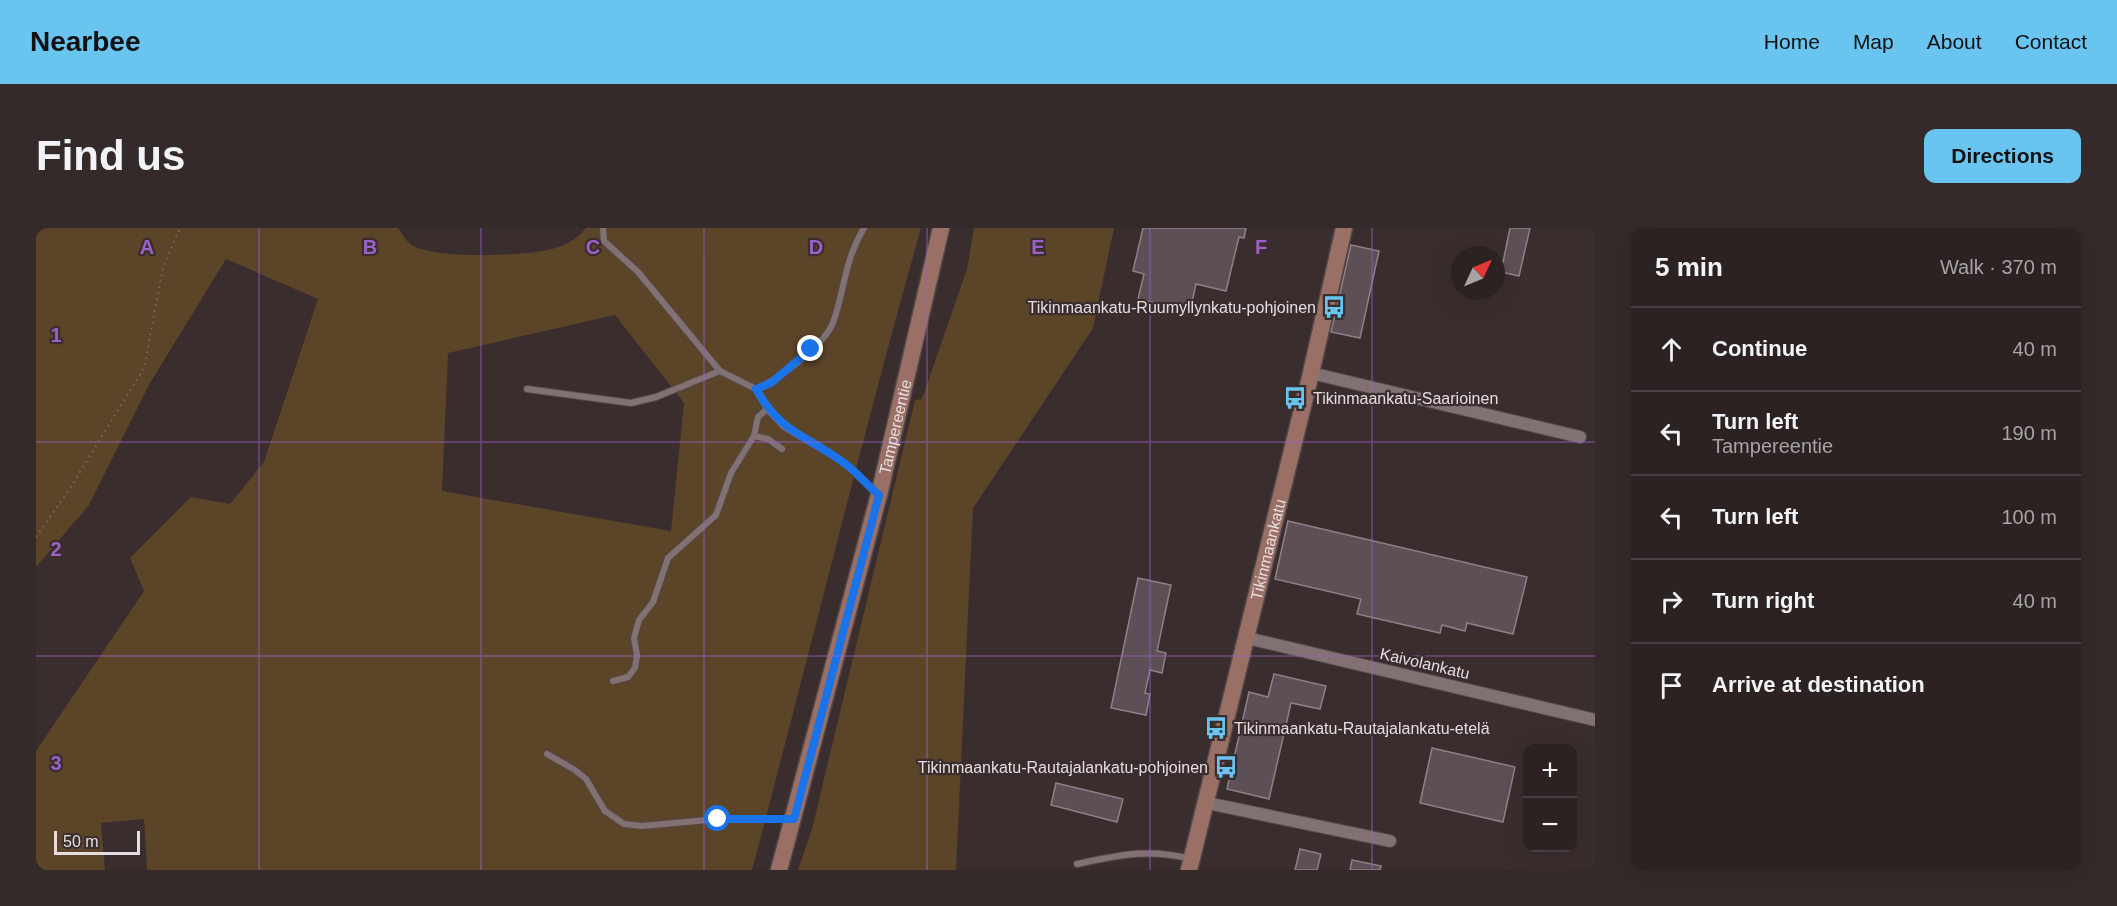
<!DOCTYPE html>
<html lang="en">
<head>
<meta charset="utf-8">
<style>
	body { margin:0; font-family:Helvetica,sans-serif; background:#342a2a; color:#f1f3f6 }
	.controls { position:absolute; right:18px; bottom:18px; display:grid; overflow:hidden; border-radius:12px; box-shadow:0 6px 24px #0002 }
	.controls button { width:54px; height:54px; display:grid; place-items:center; padding:0; border:0; border-bottom:2px solid #483f40; background:#2c2222; color:#f1f3f6; font:30px sans-serif }
	.compass { position:absolute; left:1415px; top:18px; width:54px; height:54px; border-radius:50%; background:#2c2222; box-shadow:0 6px 24px #0002; rotate:46deg }
	.scale { position:absolute; left:18px; bottom:15px; width:86px; box-sizing:border-box; padding-left:6px; border:3px solid #e6ddde; border-top:0; font-size:16px; line-height:21px; white-space:nowrap; color:#e6ddde; -webkit-text-stroke:4px #3a2d2e; paint-order:stroke }
	.stop { position:absolute; width:18px; height:18px; margin:-14px; border:4px solid #1a73e8; border-radius:50%; background:#fff }
	.stop.end { background:#1a73e8; border-color:#fff; box-shadow:0 2px 6px #0008 }
	.list { margin:0; padding:0; list-style:none }
	h2 { display:flex; justify-content:space-between; align-items:center; height:78px; margin:0; padding:0 24px; font-size:26px }
	h2 small { font-size:20px; font-weight:400; color:#a6a4a5 }
	.list li { display:grid; grid-template-columns:39px 1fr auto; gap:18px; align-items:center; box-sizing:border-box; height:84px; padding:0 24px; border-top:2px solid #483f40 }
	.list b { display:block; font-size:22px; white-space:nowrap }
	.list p { margin:0; font-size:20px; white-space:nowrap; color:#a6a4a5 }
	.list em { font-size:20px; font-style:normal; color:#a6a4a5 }
	.icon { flex:none; width:33px; height:33px; fill:none; stroke:currentColor; stroke-width:2; stroke-linecap:round; stroke-linejoin:round }
	.map { position:relative; flex:none; width:1559px; height:642px; overflow:hidden; border-radius:12px }
	header { display:flex; align-items:center; gap:36px; box-sizing:border-box; height:84px; padding:0 30px; background:#69c4f0; color:#111 }
	header strong { font-size:28px }
	nav { display:flex; gap:33px; margin-inline-start:auto; font-size:21px }
	.intro { display:flex; align-items:center; justify-content:space-between; box-sizing:border-box; height:144px; padding:0 36px }
	h1 { margin:0; font-size:42px }
	.button { padding:15px 27px; border-radius:12px; background:#69c4f0; color:#111; font-size:21px; font-weight:700 }
	main { display:flex; gap:36px; padding:0 36px }
	aside { flex:1; background:#2c2222; border-radius:12px; box-shadow:0 6px 24px #0002 }
	.map>svg:first-child { display:block }
	.green { fill:#5c4428; fill-rule:evenodd }
	.building { fill:#5c4f56; stroke:#8e8087; stroke-width:1.5 }
	.lines { fill:none; stroke-linecap:round; stroke-linejoin:round }
	.lane-casing { stroke:#54494a; stroke-width:8 }
	.street-casing { stroke:#54494a; stroke-width:14 }
	.secondary-casing { stroke:#54494a; stroke-width:19 }
	.path { stroke:#746869; stroke-width:2; stroke-dasharray:1.5 4.5; stroke-linecap:butt }
	.lane { stroke:#817173; stroke-width:6 }
	.street { stroke:#817173; stroke-width:12 }
	.secondary { stroke:#9a6f65; stroke-width:16 }
	.route { stroke:#1a73e8; stroke-width:8 }
	.grid { fill:none; stroke:#9b61c8; stroke-width:1.5; stroke-opacity:0.55 }
	.labels { text-anchor:middle; stroke-width:4.5; stroke-linejoin:round; paint-order:stroke }
	.poi-label { font-size:16px; fill:#e6ddde; stroke:#3a2d2e; text-anchor:end }
	.street-label { font-size:16px; fill:#e6ddde; stroke:#3a2d2e }
	.grid-label { font-size:20px; text-anchor:middle; font-weight:bold; fill:#9b61c8; stroke:#3a2d2e; stroke-width:4.5; stroke-linejoin:round; paint-order:stroke }
</style>
</head>
<body>
<header>
<strong>Nearbee</strong>
<nav><a>Home</a><a>Map</a><a>About</a><a>Contact</a></nav>
</header>
<div class="intro"><h1>Find us</h1><a class="button">Directions</a></div>
<main>
<div class="map">
<svg width="1559" height="642" viewBox="0 0 1559 642">
	<rect width="100%" height="100%" fill="#3a2d2e"/>
	<path class="green" d="M 0,0 L 362,0 C 366,5 369,11 373,15 C 393,32 485,28 511,22 C 527,19 540,12 550,0 L 885,0 C 825,213 773,428 716,642 L 111,642 L 108,591 L 65,595 L 69,642 L 0,642 L 0,523 L 108,363 L 94,330 L 155,269 L 194,276 L 228,234 L 282,71 L 190,31 L 114,155 L 53,277 L 0,339 ZM 579,87 L 648,175 L 635,303 L 406,263 L 412,125 Z
		M 938,0 L 1078,0 L 1057,100 L 937,280 L 920,642 L 762,642 L 776,601 L 879,172 L 886,171 L 931,41 Z"/>
	<path class="building" d="M 1107,0 L 1210,0 L 1208,10 L 1203,9 L 1190,63 L 1160,56 L 1154,83 L 1102,71 L 1108,46 L 1097,43 Z
		M 1474,0 L 1494,0 L 1483,48 L 1465,44 Z
		M 1315,17 L 1343,23 L 1324,110 L 1295,104 Z
		M 1252,293 L 1491,349 L 1477,406 L 1431,395 L 1429,403 L 1406,397 L 1404,405 L 1321,386 L 1325,371 L 1239,351 Z
		M 1102,350 L 1135,357 L 1121,423 L 1130,425 L 1126,445 L 1114,442 L 1109,465 L 1114,466 L 1110,487 L 1075,480 Z
		M 1238,446 L 1290,458 L 1284,481 L 1255,475 L 1233,571 L 1191,561 L 1213,464 L 1232,469 Z
		M 1396,520 L 1479,539 L 1467,594 L 1384,575 Z
		M 1020,555 L 1087,571 L 1081,594 L 1015,577 Z
		M 1264,621 L 1285,626 L 1281,642 L 1259,642 Z
		M 1316,632 L 1345,638 L 1344,642 L 1314,642 Z"/>
	<g class="lines">
		<g class="lane-casing">
			<path id="lane" d="M 567,0 L 568,13 L 602,44 L 684,143 L 720,161 L 731,181 L 748,199 L 809,235 L 840,265
				M 491,161 L 595,175 L 620,169 L 684,143
				M 720,161 C 743,151 790,117 798,92 C 809,59 809,31 828,0
				M 718,208 L 732,211 L 746,221
				M 577,453 L 592,449 L 599,440 L 601,427 L 598,410 L 603,392 L 617,374 L 632,330 L 680,287 L 695,245 L 718,208 L 722,189 L 731,181
				M 511,526 L 539,542 L 550,551 L 569,583 L 588,596 L 606,598 L 682,591 L 754,591
				M 1041,636 C 1084,627 1113,620 1155,631"/>
		</g>
		<g class="street-casing">
			<path id="street" d="M 1275,145 L 1544,209
				M 1211,410 L 1559,492
				M 1171,575 L 1354,613"/>
		</g>
		<g class="secondary-casing">
			<g id="secondary">
				<path id="s1" d="M 743,642 L 844,263 L 905,0"/>
				<path id="s2" d="M 1153,642 L 1275,145 L 1308,0"/>
			</g>
		</g>
		<path class="path" d="M 0,309 L 31,265 L 108,140 L 127,40 L 144,0"/>
		<use href="#lane" class="lane"/>
		<use href="#street" class="street"/>
		<use href="#secondary" class="secondary"/>
	</g>
	<g class="lines">
		<path class="route" d="M 682,591 L 758,591 L 843,267 C 831,257 821,244 808,235 C 770,206 746,207 720,161 L 735,155 L 775,121"/>
	</g>
	<path class="grid" d="M 223,0 L 223,642M 445,0 L 445,642M 668,0 L 668,642M 891,0 L 891,642M 1114,0 L 1114,642M 1336,0 L 1336,642M 0,214 L 1559,214M 0,428 L 1559,428"/>
	<defs>
		<g id="bus-bare" transform="scale(1.8)"><path d="M-5-6H5V4H4V6H2V4H-2V6H-4V4H-5ZM-3.5-4V0h7V-4ZM-3.5 1.2v1.5H-2V1.2ZM2 1.2v1.5H3.5V1.2Z" fill="#69c4f0" stroke="#3a2d2e" stroke-width="2.5" paint-order="stroke"/></g>
	</defs>
	<g fill-rule="evenodd">
		<use href="#bus-bare" x="1298" y="79"/>
		<use href="#bus-bare" x="1259" y="170"/>
		<use href="#bus-bare" x="1180" y="500"/>
		<use href="#bus-bare" x="1190" y="539"/>
	</g>
	<g class="labels">
		<g class="poi-label">
			<text x="1280" y="85">Tikinmaankatu-Ruumyllynkatu-pohjoinen</text>
			<text x="1277" y="176" text-anchor="start">Tikinmaankatu-Saarioinen</text>
			<text x="1198" y="506" text-anchor="start">Tikinmaankatu-Rautajalankatu-etelä</text>
			<text x="1172" y="545">Tikinmaankatu-Rautajalankatu-pohjoinen</text>
		</g>
		<g class="street-label">
			<text dy="6" stroke="none"><textPath href="#s1" startOffset="458">Tampereentie</textPath></text>
			<text dy="6" stroke="none"><textPath href="#s2" startOffset="330">Tikinmaankatu</textPath></text>
			<text transform="translate(1389 435) rotate(13)" y="6">Kaivolankatu</text>
		</g>
	</g>
	<g class="grid-label">
		<text x="111" y="26">A</text>
		<text x="334" y="26">B</text>
		<text x="557" y="26">C</text>
		<text x="780" y="26">D</text>
		<text x="1002" y="26">E</text>
		<text x="1225" y="26">F</text>
		<text x="20" y="114">1</text>
		<text x="20" y="328">2</text>
		<text x="20" y="542">3</text>
	</g>
</svg>
<div class="controls">
<button>+</button>
<button>−</button>
</div>
<svg class="compass" viewBox="-18 -18 36 36"><path d="M0-13l5 13h-10z" fill="#e53935"/><path d="M0 13l5-13h-10z" fill="#a6a4a5"/></svg>
<div class="scale">50 m</div>
<div class="stop" style="left:682px;top:591px"></div>
<div class="stop end" style="left:775px;top:121px"></div>
</div>
<aside>
<h2>5 min<small>Walk · 370 m</small></h2>
<ul class="list">
<li><svg class="icon" aria-label="ahead" viewBox="0 0 24 24"><path d="M12 20V5M6 11l6-6 6 6"/></svg><div><b>Continue</b></div><em>40 m</em></li>
<li><svg class="icon" aria-label="left" viewBox="0 0 24 24"><path d="M17 20v-9H6M10 6l-5 5 5 5"/></svg><div><b>Turn left</b><p>Tampereentie</p></div><em>190 m</em></li>
<li><svg class="icon" aria-label="left" viewBox="0 0 24 24"><path d="M17 20v-9H6M10 6l-5 5 5 5"/></svg><div><b>Turn left</b></div><em>100 m</em></li>
<li><svg class="icon" aria-label="right" viewBox="0 0 24 24"><path d="M7 20v-9h11M14 6l5 5-5 5"/></svg><div><b>Turn right</b></div><em>40 m</em></li>
<li><svg class="icon" aria-label="arrive" viewBox="0 0 24 24"><path d="M6 21V4h12l-3 4 3 4H6"/></svg><div><b>Arrive at destination</b></div></li>
</ul>
</aside>
</main>
</body>
</html>
